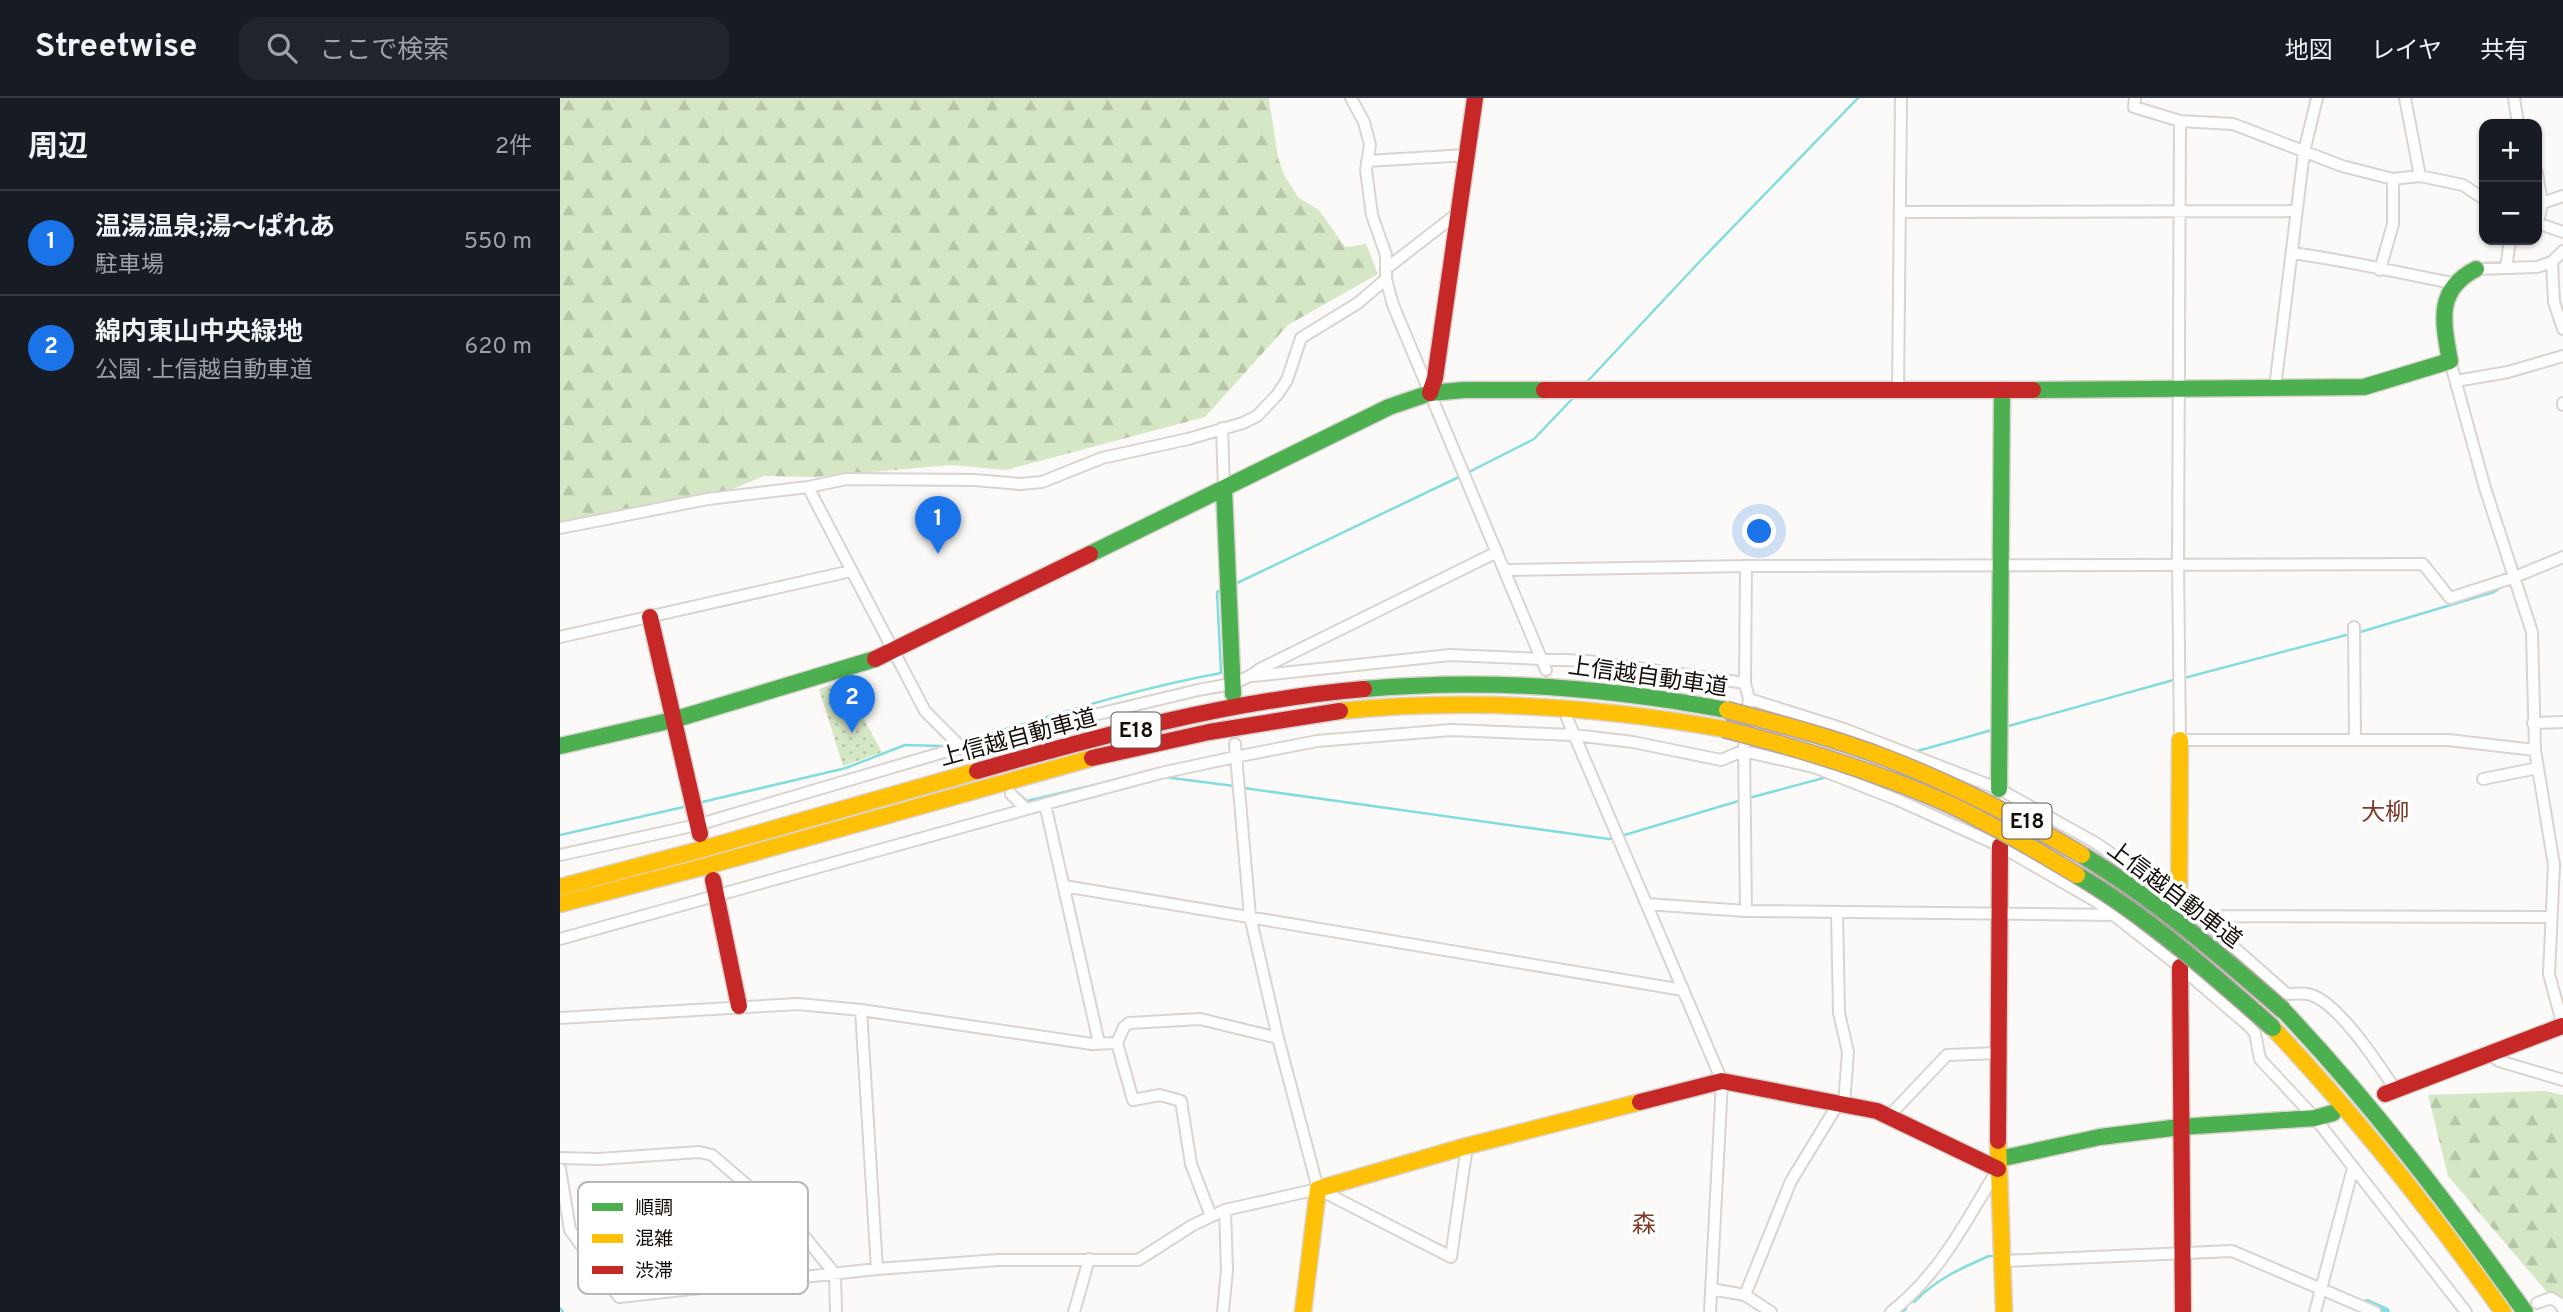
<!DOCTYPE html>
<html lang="ja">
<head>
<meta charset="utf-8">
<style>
	body { margin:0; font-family:Overpass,"Noto Sans JP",sans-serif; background:#20242c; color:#f1f3f6 }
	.controls { position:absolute; right:21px; top:21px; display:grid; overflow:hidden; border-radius:14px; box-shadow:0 2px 5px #0004 }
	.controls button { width:63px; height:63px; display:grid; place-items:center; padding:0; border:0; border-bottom:2px solid #363941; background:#171b24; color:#f1f3f6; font:35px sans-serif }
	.you { position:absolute; left:1200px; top:434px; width:24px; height:24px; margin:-18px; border:5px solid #fff; border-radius:50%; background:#1a73e8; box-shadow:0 0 0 10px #1a73e833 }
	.badge { display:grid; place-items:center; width:46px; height:46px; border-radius:50%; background:#1a73e8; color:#fff; font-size:23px; font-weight:700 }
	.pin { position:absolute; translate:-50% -58px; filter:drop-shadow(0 2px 4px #0008) }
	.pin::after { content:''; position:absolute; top:37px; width:24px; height:21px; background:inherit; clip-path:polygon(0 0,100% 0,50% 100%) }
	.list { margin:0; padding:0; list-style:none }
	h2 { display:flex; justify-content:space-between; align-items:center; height:91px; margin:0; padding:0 28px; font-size:30px }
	h2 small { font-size:23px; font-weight:400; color:#9ea1a6 }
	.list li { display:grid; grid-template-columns:46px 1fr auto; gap:21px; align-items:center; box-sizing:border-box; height:105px; padding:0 28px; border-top:2px solid #363941 }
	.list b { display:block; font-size:26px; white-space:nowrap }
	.list p { margin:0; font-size:23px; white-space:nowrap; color:#9ea1a6 }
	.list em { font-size:23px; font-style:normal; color:#9ea1a6 }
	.icon { flex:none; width:38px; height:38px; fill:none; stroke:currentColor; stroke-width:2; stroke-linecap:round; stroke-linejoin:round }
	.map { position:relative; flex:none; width:2003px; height:1214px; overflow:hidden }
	header { display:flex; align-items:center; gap:42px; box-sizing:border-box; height:98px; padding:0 35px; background:#171b24; border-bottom:2px solid #363941 }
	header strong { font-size:33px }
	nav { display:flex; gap:38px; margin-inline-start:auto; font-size:24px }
	.search { width:490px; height:63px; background:#20242c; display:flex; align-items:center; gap:18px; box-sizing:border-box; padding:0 24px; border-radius:21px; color:#9ea1a6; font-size:26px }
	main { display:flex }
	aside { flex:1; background:#171b24 }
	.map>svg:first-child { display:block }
	.forest { fill:url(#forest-firs) }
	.park { fill:url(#park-dots) }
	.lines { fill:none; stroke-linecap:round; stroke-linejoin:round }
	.stream { stroke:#82ddde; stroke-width:2.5 }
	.canal { stroke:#82ddde; stroke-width:10 }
	.street-casing { stroke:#d9d4d0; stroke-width:14 }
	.fast-casing { stroke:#d9d4d0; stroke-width:19 }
	.slow-casing { stroke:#d9d4d0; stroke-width:19 }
	.jam-casing { stroke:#d9d4d0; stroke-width:19 }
	.street { stroke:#fffefe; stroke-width:10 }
	.fast { stroke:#4caf50; stroke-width:16 }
	.slow { stroke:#ffc107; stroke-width:16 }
	.jam { stroke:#c62828; stroke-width:16 }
	.fast-bridge-casing { stroke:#b2a4a2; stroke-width:19; stroke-linecap:butt }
	.slow-bridge-casing { stroke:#b2a4a2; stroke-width:19; stroke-linecap:butt }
	.fast-bridge { stroke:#4caf50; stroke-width:16 }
	.slow-bridge { stroke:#ffc107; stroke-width:16 }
	.labels { text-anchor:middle; stroke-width:7; stroke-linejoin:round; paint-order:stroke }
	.shield { fill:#fff; stroke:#5c5753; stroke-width:2 }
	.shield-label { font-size:21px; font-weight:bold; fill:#160f09 }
	.street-label { font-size:23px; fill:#160f09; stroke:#fff }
	.neighbourhood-label { font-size:24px; fill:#7f3a27; stroke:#fff }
	.key { fill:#fff; stroke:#b9b7b5; stroke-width:2 }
	.key-label { font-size:19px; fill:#160f09 }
</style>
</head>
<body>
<header>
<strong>Streetwise</strong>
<div class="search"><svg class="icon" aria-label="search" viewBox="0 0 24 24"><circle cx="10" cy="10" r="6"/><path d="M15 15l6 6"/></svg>ここで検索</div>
<nav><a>地図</a><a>レイヤ</a><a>共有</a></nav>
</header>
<main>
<aside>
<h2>周辺<small>2件</small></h2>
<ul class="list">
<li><span class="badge">1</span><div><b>温湯温泉;湯〜ぱれあ</b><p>駐車場</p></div><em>550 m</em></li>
<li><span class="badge">2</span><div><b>綿内東山中央緑地</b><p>公園 · 上信越自動車道</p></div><em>620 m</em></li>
</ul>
</aside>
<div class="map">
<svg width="2003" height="1214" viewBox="0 0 2003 1214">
	<defs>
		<pattern id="forest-firs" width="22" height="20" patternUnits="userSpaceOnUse" patternTransform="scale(1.75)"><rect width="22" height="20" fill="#d6e7c6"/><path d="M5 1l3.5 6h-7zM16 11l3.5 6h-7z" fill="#b7c5a9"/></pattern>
		<pattern id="park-dots" width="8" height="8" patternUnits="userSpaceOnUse" patternTransform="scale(1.75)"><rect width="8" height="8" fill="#d6e7c6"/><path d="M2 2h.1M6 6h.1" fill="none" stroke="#b7c5a9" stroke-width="1.8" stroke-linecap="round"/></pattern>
	</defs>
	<rect width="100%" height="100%" fill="#fcfaf8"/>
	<path class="forest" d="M 0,0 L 709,0 L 718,60 L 725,79 L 739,100 L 759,112 L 785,149 L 806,146 L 818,176 L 728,227 L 645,319 L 446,372 L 391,367 L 254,379 L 204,378 L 148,401 L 0,432 Z
		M 1985,993 L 2003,997 L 2003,1213 L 1888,1078 L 1868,997 Z"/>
	<path class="park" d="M 283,583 L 322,654 L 283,668 L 259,591 Z"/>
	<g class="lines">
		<path class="stream" d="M 1025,286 L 1143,160 L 1298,0
			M 907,375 L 974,341 L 1014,299
			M 673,487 L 901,378
			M 1797,535 L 1934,494 L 1943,488
			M 1624,580 L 1790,536
			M 1445,629 L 1617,581
			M 402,644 C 488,619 573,591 661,575 L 657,494 L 664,491
			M 1354,654 L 1432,632
			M 604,679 L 674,688
			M 684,690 L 1049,741 L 1055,740
			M 457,695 L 467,703 L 580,676
			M 1189,700 L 1267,679
			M 138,705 L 286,670 L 345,647 L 382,648 L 392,646
			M 0,737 L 128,708
			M 1061,738 L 1182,702
			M 1447,1157 L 1514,1155
			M 1354,1204 C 1377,1181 1399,1171 1429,1158 L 1436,1158
			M 0,1210 L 3,1214
			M 1342,1214 L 1346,1211"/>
		<path class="canal" d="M 1807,1206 L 1825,1214"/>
		<g class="street-casing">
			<path id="street" d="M 791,0 L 804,24 L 810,47 L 806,72 L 812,117 L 826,157 L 826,181 L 833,207 L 986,572
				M 1575,0 L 1574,9 L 1620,23 L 1673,26 L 1782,68 L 1833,81 L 1860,78 L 1903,87 L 1924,101
				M 1845,0 L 1860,78
				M 1954,0 L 1958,26
				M 1620,23 L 1618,465 L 1620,642 L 1888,642 L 1975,652
				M 807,63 L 907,57
				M 1977,75 L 1982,105 L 1978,125
				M 1982,105 L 2003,98
				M 1340,114 L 1737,113
				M 1977,125 L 2003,134
				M 1732,155 C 1786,162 1839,175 1893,185
				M 1992,164 L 1994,204 L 2003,231
				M 827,170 L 898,115
				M 1946,170 L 1950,142
				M 1916,171 L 1977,169 L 1992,164 L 2003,153
				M 1820,172 L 1833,126 L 1833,81
				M 1890,263 L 1925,390 L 1972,534 L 1975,652 L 1994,767 L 1989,876 L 2003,928
				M 1896,283 L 1948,274 L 2003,258
				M 1715,290 L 1744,54 L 1757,0
				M 1338,293 L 1341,0
				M 2003,305 L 2003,307
				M 662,330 L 664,391
				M 248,389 L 365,613 L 412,660
				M 0,430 L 148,401 L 248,389 L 287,381 L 414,382 L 460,386 L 482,384 L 542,360 L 628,341 L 683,325 L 697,318 L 717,297 L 727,282 L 741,240 L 798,205 L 826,181
				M 1186,468 L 1185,585 L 1189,601 L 1188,608
				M 945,472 L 1186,468 L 1863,466 L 1890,500 L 1955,479 L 2003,459
				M 1794,529 L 1795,642
				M 0,539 L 291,473
				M 693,578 L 890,557 L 1028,563 L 1185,585
				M 1189,601 L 1284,631 L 1439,691 L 1534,744 L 1619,801 L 1727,896 C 1736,896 1746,894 1754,898 C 1782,910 1818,966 1835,991
				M 1007,620 L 1162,983 L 1150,1214
				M 1973,625 L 2003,624
				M 675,646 L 690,818 L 718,940 L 758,1091
				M 1184,648 L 1186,813
				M 1923,681 L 1978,670
				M 451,696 L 466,711
				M 485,706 L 539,945
				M 0,757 L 137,727 L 401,649 L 638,592 C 660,588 682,586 700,571 L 937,454
				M 504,788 L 1123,892
				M 1086,806 L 1186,813 L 1555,817
				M 1277,814 L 1279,915 L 1288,954 L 1284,1007
				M 1637,818 L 1991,819
				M 0,841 L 485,706 L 601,675 L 675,659 L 757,643 L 891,632 L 1014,637 L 1073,644 L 1161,662 L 1183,653 L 1254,669 L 1338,702 L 1440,748 L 1537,804 L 1620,869 L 1689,928 L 1695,935 L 1700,961 L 1755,1020 L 1906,1214
				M 301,912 L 317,1171
				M 0,920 L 238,906 L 301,912 L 532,946 L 557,945 L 564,929 L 569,925 L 640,921 L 718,940
				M 557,945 L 573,1002 L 600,997 L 621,1003 L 631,1066 L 651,1118
				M 1929,956 L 1939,963 L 2003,982
				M 1329,1018 L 1387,957 L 1440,955
				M 0,1060 L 39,1061 L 139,1054 L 152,1057 L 239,1132 L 275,1176 L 276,1214
				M 0,1071 L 10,1132 L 59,1199 L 317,1171 L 438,1162 L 578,1162 L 633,1127 L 665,1112 L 758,1091 L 891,1159 L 907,1048
				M 1443,1163 L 1672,1153 L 1815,1214
				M 1151,1191 L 1185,1197 L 1211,1214
				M 1185,1197 L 1231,1083 L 1278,1006
				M 1977,1205 L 1991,1200 L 1999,1205 L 2003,1211
				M 514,1214 L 529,1161
				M 663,1214 L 667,1172 L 665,1112
				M 1331,1214 C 1381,1175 1405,1124 1438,1071
				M 1755,1214 L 1793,1070"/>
		</g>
		<g class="fast-casing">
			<path id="fast" d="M 1473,292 L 1804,289 L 1890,263 C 1883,224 1875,192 1916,171
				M 664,391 L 673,596
				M 530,456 L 829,309 L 870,295 L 904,292 L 984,292
				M 804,591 C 926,580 1046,589 1167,612
				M 0,648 L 113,622 L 315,561
				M 1439,691 L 1442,292
				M 1724,913 C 1813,1007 1890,1109 1965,1214
				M 1439,1061 L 1540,1039 L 1620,1029 L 1755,1020 L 1773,1015"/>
		</g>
		<g class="slow-casing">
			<path id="slow" d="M 780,613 C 909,600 1036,608 1164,631
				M 0,789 L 139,752 L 417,673
				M 1619,801 L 1620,642
				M 0,806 L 143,769 L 532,660
				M 1713,930 C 1797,1019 1872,1114 1943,1214
				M 1438,1043 L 1444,1214
				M 743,1214 L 758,1091 L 907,1048 L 1080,1004"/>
		</g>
		<g class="jam-casing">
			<path id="jam" d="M 984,292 L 1473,292
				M 870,295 L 875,280 L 915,0
				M 90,519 L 140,736
				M 315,561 L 530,456
				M 532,660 L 649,634 L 780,613
				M 417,673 C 543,637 673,602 804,591
				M 153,782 L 179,908
				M 1620,869 L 1623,1214
				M 1825,996 L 2002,928
				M 1080,1004 L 1162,983 L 1317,1013 L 1438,1071
				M 1438,1043 L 1440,748"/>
		</g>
		<use href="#street" class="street"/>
		<use href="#fast" class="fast"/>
		<use href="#slow" class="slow"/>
		<use href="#jam" class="jam"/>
		<g class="fast-bridge-casing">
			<path id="fast-bridge" d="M 1522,757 C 1595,801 1660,857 1724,913
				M 1517,777 C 1588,819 1651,875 1713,930"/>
		</g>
		<g class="slow-bridge-casing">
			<path id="slow-bridge" d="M 1167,612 C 1220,626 1274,640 1326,660 C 1394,686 1459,720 1522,757
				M 1164,631 C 1242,651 1318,674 1391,707 C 1435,728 1476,752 1517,777"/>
		</g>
		<use href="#fast-bridge" class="fast-bridge"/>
		<use href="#slow-bridge" class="slow-bridge"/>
	</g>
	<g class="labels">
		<g class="shield">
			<rect x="551.5" y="614.5" width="49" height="35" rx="5"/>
			<rect x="1442.5" y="705.5" width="49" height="35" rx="5"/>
		</g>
		<g class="shield-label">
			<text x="576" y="639">E18</text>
			<text x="1467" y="730">E18</text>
		</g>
		<g class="street-label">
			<text transform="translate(1088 578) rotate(8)" y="8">上信越自動車道</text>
			<text transform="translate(458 639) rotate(-15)" y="8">上信越自動車道</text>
			<text transform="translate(1615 796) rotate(37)" y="8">上信越自動車道</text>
		</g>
		<g class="neighbourhood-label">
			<text x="1825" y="722">大柳</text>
			<text x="1084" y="1134">森</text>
		</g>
	</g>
	<rect x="18" y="1084" width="230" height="112" rx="10" class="key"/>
	<rect x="32" y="1105" width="31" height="8" fill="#4caf50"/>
	<rect x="32" y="1136" width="31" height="9" fill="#ffc107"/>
	<rect x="32" y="1168" width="31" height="8" fill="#c62828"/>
	<g class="key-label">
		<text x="75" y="1116">順調</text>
		<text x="75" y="1147">混雑</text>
		<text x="75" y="1179">渋滞</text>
	</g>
</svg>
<div class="controls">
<button>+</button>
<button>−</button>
</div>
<div class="you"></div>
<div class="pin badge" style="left:378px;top:456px">1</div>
<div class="pin badge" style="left:292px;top:635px">2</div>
</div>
</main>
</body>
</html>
